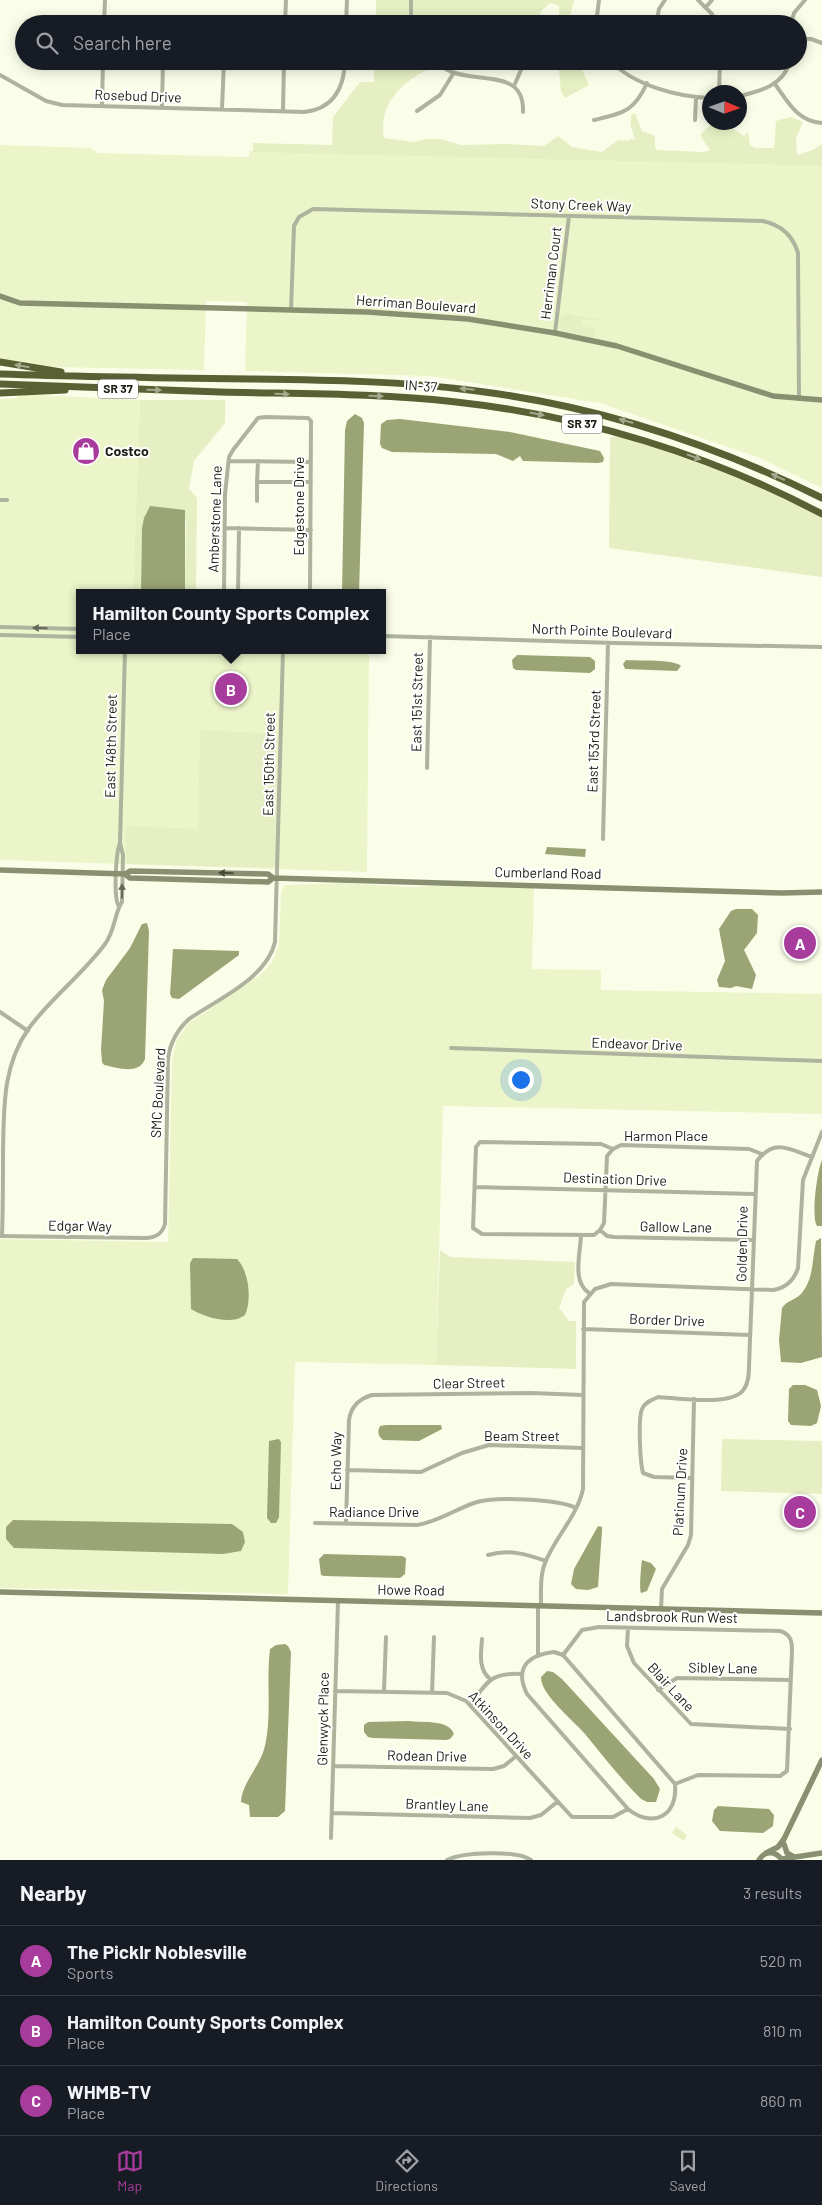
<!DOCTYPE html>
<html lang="en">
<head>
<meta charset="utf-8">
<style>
	body { margin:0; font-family:Barlow,sans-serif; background:#242831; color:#f1f3f6 }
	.compass { position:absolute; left:702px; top:85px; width:45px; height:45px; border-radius:50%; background:#171b24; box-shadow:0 2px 12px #0003; rotate:92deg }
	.you { position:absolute; left:520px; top:1079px; width:18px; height:18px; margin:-12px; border:4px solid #fff; border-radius:50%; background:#1a73e8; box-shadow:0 0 0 8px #1a73e833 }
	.badge { display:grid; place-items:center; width:32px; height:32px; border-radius:50%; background:#a73c9c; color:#fff; font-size:16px; font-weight:700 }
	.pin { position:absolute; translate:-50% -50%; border:2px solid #fff; box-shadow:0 1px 5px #0006 }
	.popup { position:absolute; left:76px; top:589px; width:310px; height:65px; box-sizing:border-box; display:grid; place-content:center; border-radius:0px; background:#171b24; filter:drop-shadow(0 1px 4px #0005); font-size:16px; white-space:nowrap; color:#9ea1a6 }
	.popup b { font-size:19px; color:#f1f3f6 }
	.popup::after { content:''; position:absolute; left:50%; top:100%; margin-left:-10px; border:10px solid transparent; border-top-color:#171b24 }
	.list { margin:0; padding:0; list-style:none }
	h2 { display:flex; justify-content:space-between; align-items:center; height:65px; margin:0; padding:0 20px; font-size:21px }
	h2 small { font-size:16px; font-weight:400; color:#9ea1a6 }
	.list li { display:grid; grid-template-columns:32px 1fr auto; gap:15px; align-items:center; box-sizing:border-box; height:70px; padding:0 20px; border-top:1px solid #363941 }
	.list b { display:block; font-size:19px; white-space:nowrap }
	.list p { margin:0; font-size:16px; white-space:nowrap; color:#9ea1a6 }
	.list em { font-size:16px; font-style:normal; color:#9ea1a6 }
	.icon { flex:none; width:28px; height:28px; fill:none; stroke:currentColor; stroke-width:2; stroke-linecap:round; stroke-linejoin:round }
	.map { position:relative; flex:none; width:822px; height:1860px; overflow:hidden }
	.search { position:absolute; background:#171b24; box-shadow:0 2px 12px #0003; left:15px; right:15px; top:15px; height:55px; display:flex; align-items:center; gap:12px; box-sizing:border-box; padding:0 18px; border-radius:28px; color:#9ea1a6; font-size:19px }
	.sheet { height:275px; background:#171b24 }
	nav { display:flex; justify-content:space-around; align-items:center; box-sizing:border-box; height:70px; border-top:1px solid #363941; background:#171b24; font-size:14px; color:#9ea1a6 }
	nav a { display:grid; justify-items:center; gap:2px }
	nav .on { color:#a73c9c }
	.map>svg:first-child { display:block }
	.built { fill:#ecf5c9 }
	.green { fill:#e6efc3 }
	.water { fill:#9ba475 }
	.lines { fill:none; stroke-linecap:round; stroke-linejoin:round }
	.street { stroke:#aeb39e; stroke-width:4 }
	.secondary { stroke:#899071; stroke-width:5.5 }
	.highway { stroke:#596134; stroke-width:7 }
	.oneway { fill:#a4a88f }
	.oneway2 { fill:#646858 }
	.oneway3 { fill:#474b37 }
	.labels { text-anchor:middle; stroke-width:4; stroke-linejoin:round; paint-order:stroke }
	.shield { fill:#fff; stroke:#5f6158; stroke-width:1 }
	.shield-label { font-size:12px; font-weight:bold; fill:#1b1d11 }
	.street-label { font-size:14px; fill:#1b1d11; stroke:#fff }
	.poi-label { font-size:14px; font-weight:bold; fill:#1b1d11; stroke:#fff; text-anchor:start }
</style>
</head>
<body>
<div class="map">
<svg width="822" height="1860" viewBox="0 0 822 1860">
	<rect width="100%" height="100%" fill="#fafee9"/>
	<path class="built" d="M 0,145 L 90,148 L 98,153 L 249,157 L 249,151 L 822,166 L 822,488 L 760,458 L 600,403 L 430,376 L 245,371 L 247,302 L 206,301 L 204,370 L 0,366 Z
		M 19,394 L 140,400 L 133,593 L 80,593 L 80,650 L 369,650 L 367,872 L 0,860 L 0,399 L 17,398 Z
		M 343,883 L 410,887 L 449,885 L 534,886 L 532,969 L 601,970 L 601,990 L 822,994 L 822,1114 L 443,1106 L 436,1365 L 295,1362 L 288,1594 L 0,1588 L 0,1239 L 168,1242 L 172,1061 L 177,1039 L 189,1023 L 262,974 L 273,960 L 279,944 L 281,894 L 284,885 Z"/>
	<path class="green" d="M 376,0 L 574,0 L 568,24 L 560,24 L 559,6 L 550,3 L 541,11 L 539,19 L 533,24 L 376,24 Z
		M 374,61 L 447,61 C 413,74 377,96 384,138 L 414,142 L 426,139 L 442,139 L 460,145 L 506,144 L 544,146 L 558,136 L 572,147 L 602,152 L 618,140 L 630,141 L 629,138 L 635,140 L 631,127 L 631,115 L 635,113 L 642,131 L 655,136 L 655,147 L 657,150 L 704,152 L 710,150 L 700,135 L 709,126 L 723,122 L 744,136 L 748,131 L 750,145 L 755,148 L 774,148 L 776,121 L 791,117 L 803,122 L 796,138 L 797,155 L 813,150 L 822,144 L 822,166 L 253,152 L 253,143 L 332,145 L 333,117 L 360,82 L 374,82 Z
		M 558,61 L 578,61 L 589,85 L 565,98 L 561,92 Z
		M 569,313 L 575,316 L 601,319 L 600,321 L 582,319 L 581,325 L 595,329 L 593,338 L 561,331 L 559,328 L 561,316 Z
		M 140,400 L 225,400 L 225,423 L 194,461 L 189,489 L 197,498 L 196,593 L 185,593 L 186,520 L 147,511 L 142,528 L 141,593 L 133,593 Z
		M 627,436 L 749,479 L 822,516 L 822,577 L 609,548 L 610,437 Z
		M 200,730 L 278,734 L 275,866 L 272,868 L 127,864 L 125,833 L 128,826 L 198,829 Z
		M 440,1250 L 450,1257 L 575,1262 L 574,1284 L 566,1289 L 559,1308 L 569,1321 L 576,1321 L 576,1369 L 436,1365 Z
		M 722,1439 L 822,1441 L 822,1494 L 721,1491 Z
		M 676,1827 L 687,1835 L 684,1841 L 672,1833 Z"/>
	<path class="water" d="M 355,414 L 362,418 L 364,423 L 359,593 L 342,593 L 345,430 L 347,421 Z
		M 400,419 L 510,432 L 600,451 L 604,458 L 603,462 L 598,463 L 523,461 L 520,456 L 513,461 L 496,454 L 392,452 L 382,448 L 380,444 L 381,424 L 387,420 Z
		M 150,506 L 185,510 L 185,593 L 141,593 L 142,528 L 144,518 Z
		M 517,655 L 590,657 L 595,661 L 595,669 L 590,673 L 516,670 L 513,668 L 512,660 Z
		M 626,660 C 638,661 674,659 681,666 L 677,671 L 625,669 L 623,664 Z
		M 547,847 L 586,849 L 585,857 L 545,854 Z
		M 736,909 L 752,909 L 758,915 L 757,933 L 744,950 L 756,975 L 752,989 L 736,986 L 731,988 L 719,987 L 717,980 L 725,961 L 719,929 L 731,911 Z
		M 147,923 L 149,931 L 145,1059 C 139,1075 118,1068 104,1065 L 102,1062 L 101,1050 L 104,1001 L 102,990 L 106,980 L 130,948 L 142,924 Z
		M 173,949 L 239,951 L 239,955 L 179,999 L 172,998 L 170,994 Z
		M 822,1160 L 822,1226 L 817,1226 C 811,1217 817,1171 822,1160 Z
		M 821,1238 L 822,1357 L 801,1363 L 781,1362 L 779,1340 L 782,1308 C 786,1301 795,1300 801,1294 C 814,1279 812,1259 816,1241 Z
		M 193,1258 L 237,1259 C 249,1271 252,1300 245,1315 C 231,1326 204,1317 191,1309 L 190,1263 Z
		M 793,1385 L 805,1385 L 817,1390 L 821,1406 L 817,1423 L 811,1426 L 791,1425 L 788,1421 L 789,1389 Z
		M 386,1425 L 441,1425 L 442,1429 L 419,1441 L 383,1440 C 378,1436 377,1432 380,1426 Z
		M 279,1439 L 281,1442 L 279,1517 L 276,1523 L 271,1523 L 267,1518 L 269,1441 Z
		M 13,1520 L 232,1524 L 243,1532 L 245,1542 L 241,1551 L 223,1554 L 14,1548 L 6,1539 L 6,1527 Z
		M 598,1526 L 602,1527 L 602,1531 L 598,1587 L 588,1590 L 576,1589 L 571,1584 L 574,1569 Z
		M 324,1554 L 402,1556 L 406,1558 L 405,1574 L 400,1578 L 324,1576 L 321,1575 L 319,1559 Z
		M 642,1560 L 651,1563 L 656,1569 L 647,1591 L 641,1593 C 639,1590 641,1566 642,1560 Z
		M 285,1644 L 288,1646 L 291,1652 L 285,1811 L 278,1817 L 250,1817 L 249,1805 L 241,1802 C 242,1782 260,1767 265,1746 C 272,1715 266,1681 270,1649 L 276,1645 Z
		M 547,1671 L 553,1672 L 562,1679 L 654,1779 L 660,1789 L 656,1802 L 647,1802 L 641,1799 C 621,1779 603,1756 585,1734 C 574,1721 540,1694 541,1677 Z
		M 409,1721 C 423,1723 449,1719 454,1734 L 450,1739 L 446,1740 L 373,1738 L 368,1737 L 364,1732 L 364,1725 L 368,1722 Z
		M 718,1806 L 769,1809 L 774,1815 L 773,1826 L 763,1833 L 720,1831 L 712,1821 L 714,1810 Z"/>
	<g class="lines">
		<path class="street" d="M 698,0 L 712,14 L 717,24
			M 706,7 L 712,0
			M 657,20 L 659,9 L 665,0
			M 104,24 L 105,0
			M 285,24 L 286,0
			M 346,24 L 347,0
			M 411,24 L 411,0
			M 596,24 L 599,0
			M 791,24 L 794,13 L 805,0
			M 798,39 L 811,39 L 822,43
			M 435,61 C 462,91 525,61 523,112
			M 611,61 C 633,85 678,97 710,98
			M 0,75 L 46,101 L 62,105 L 304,112 C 333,109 344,88 345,61
			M 775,84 C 788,102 798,122 822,123
			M 514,86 L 525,61
			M 719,92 L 720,61
			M 740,96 C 761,91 784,85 790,61
			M 102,106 L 103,61
			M 162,108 L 163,61
			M 222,109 L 224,61
			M 283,111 L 284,61
			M 417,111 L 440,95 L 453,74
			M 594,120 C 623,113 634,112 647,83
			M 695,120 L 696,98
			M 291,310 L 294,226 L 299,217 L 313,209 L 763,221 C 781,225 793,236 798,253 L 799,399
			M 555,333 L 569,216
			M 229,461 L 311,462
			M 258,461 L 257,482 L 311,482
			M 0,500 L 7,500
			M 257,501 L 257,482
			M 225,528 L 311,530
			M 224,593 L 225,494 L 229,457 L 233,450 L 258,418 L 265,417 L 308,418 L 311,421 L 310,593
			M 238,593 L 239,528
			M 0,627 L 80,629
			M 0,635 L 80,637
			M 382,636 L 614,643 L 822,647
			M 427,768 L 430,637
			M 603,839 L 608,643
			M 119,906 C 113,899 116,852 120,843 L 125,650
			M 0,1012 L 28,1031
			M 451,1048 L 822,1061
			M 613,1149 L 601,1144 L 480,1142 L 476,1147 L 473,1228 L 482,1234 L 594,1235 L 600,1230 L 604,1223 L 607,1156 L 613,1149 L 621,1145 L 749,1149 L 762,1154
			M 475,1187 L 754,1194
			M 600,1230 L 607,1236 L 614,1237 L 753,1240
			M 0,1236 L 145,1238 C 156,1238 162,1234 165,1224 L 168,1059 C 170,1042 177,1030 189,1019 C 218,999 267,978 275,942 L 283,650
			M 2,1236 C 3,1208 3,1180 3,1152 C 4,1109 2,1066 29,1028 C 51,998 83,974 105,944 C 115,931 115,911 122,902 L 123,855 L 120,843
			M 581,1236 C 580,1255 572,1282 589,1293
			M 583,1329 L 750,1335
			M 347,1470 L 421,1472 L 462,1453 L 489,1445 L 583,1448
			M 692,1478 L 654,1477 L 643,1473 C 640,1462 638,1418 642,1409 C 645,1402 652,1400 658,1397 C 678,1398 733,1407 744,1389 C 749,1382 749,1373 749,1366 L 757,1161 C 774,1138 789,1149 812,1157
			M 315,1523 L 417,1525 C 438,1522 454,1510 474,1503 C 493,1496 558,1499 576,1508
			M 346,1524 L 349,1420 C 351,1406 359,1399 372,1395 L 531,1393 L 583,1395
			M 488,1555 C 509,1549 526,1554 546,1561
			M 538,1606 L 538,1654
			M 541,1606 C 541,1591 540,1576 545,1563 C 555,1537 577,1517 583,1489 L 584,1302 L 595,1289 L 611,1284 L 773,1290 C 786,1288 794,1280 798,1268 L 803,1180 L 822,1132
			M 661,1609 L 662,1589 L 688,1545 L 691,1535 L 694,1399
			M 628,1628 L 627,1646 L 634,1663 L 691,1724 L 790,1729
			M 482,1639 C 481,1653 478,1669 490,1679
			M 554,1652 L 563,1655 L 675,1784 C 678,1816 653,1829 628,1809 L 527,1694 C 514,1668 528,1655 554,1652 Z
			M 563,1655 L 582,1630 L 599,1627 L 780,1631 C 790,1634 792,1640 792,1650 L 787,1771 L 780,1776 L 698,1775 L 675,1784
			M 658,1690 L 677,1678 L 791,1680
			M 335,1691 L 447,1693 L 466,1701 L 572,1817 L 613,1817 L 628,1809
			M 384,1691 L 386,1637
			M 432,1693 L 434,1637
			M 470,1705 C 487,1682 491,1672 522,1674
			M 334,1766 L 493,1769 L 504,1766 L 515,1757
			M 332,1813 L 530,1818 L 541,1815 L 557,1802
			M 331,1838 L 338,1601
			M 447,1860 C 463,1852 516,1850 531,1860"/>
		<path class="secondary" d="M 0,296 L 20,303 L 367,312 L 468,319 L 555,333 L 617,346 L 773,396 L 822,400
			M 0,870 L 125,874 L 130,871 L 268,874 L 273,878
			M 125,874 L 130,878 L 268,882 L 273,878 L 782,893 L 822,892
			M 0,1592 L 822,1613
			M 784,1844 L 787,1853 L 794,1857
			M 766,1853 L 778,1847 L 784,1839 L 822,1760
			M 782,1859 L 822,1853
			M 759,1860 C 765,1850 776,1851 782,1860"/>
		<path class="highway" d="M 0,362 L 61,372
			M 0,374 C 84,377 169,378 253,379 C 328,380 403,381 477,391 C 597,406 713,444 822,498
			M 0,384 C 73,386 146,390 220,392 C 298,394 378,393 456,402 C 583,416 709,454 822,514
			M 0,393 L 65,390"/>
	</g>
	<defs><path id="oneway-solid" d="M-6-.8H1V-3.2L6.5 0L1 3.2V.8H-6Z" transform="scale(1.25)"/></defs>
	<g class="oneway">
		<use href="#oneway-solid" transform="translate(22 366) rotate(-170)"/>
		<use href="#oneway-solid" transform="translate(467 389) rotate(-174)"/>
		<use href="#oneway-solid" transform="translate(154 390) rotate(2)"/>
		<use href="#oneway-solid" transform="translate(282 394) rotate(2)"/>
		<use href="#oneway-solid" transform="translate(376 396) rotate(2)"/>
		<use href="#oneway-solid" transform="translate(537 414) rotate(11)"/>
		<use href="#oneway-solid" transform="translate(626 421) rotate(-164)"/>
		<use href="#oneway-solid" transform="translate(694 457) rotate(20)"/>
		<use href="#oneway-solid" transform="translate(778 477) rotate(-155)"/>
	</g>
	<g class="oneway2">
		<use href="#oneway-solid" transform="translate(40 628) rotate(-179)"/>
		<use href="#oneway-solid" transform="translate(122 891) rotate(-89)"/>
	</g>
	<use class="oneway3" href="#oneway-solid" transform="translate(226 873) rotate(-179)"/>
	<defs>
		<g id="shop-disc" transform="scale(1.4375)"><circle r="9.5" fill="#a73c9c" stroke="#fff"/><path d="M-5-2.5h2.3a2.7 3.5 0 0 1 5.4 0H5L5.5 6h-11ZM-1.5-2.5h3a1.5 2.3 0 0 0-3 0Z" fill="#fff"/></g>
	</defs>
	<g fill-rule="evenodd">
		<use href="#shop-disc" x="86" y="451"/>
	</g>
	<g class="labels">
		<g class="shield">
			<rect x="98" y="379.5" width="40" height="19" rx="4"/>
			<rect x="562" y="414.5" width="40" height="19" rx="4"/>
		</g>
		<g class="shield-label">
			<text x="118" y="393">SR 37</text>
			<text x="582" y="428">SR 37</text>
		</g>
		<g class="street-label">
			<text transform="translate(138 96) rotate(2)" y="5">Rosebud Drive</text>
			<text transform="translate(581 205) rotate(2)" y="5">Stony Creek Way</text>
			<text transform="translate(551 273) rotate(-83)" y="5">Herriman Court</text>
			<text transform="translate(416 304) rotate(4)" y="5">Herriman Boulevard</text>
			<text transform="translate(421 386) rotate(4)" y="5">IN-37</text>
			<text transform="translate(299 506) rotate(-90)" y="5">Edgestone Drive</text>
			<text transform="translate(215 519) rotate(-88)" y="5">Amberstone Lane</text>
			<text transform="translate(602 631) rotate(2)" y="5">North Pointe Boulevard</text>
			<text transform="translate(417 702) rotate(-89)" y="5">East 151st Street</text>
			<text transform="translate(594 741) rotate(-88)" y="5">East 153rd Street</text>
			<text transform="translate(111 746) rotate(-89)" y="5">East 148th Street</text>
			<text transform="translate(269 764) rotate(-89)" y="5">East 150th Street</text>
			<text transform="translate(548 873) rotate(1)" y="5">Cumberland Road</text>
			<text transform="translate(637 1044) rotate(2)" y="5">Endeavor Drive</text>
			<text transform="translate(158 1093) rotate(-87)" y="5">SMC Boulevard</text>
			<text x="666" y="1141">Harmon Place</text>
			<text transform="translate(615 1179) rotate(2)" y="5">Destination Drive</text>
			<text transform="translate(80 1226) rotate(1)" y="5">Edgar Way</text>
			<text transform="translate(676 1227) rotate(1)" y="5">Gallow Lane</text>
			<text transform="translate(742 1244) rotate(-89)" y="5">Golden Drive</text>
			<text transform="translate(667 1320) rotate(2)" y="5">Border Drive</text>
			<text transform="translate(469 1383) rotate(-1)" y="5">Clear Street</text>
			<text x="522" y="1441">Beam Street</text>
			<text transform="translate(336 1461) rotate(-89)" y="5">Echo Way</text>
			<text transform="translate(680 1492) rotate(-87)" y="5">Platinum Drive</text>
			<text x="374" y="1517">Radiance Drive</text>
			<text transform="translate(411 1590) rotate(1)" y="5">Howe Road</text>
			<text transform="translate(672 1617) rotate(1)" y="5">Landsbrook Run West</text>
			<text transform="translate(723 1668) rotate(1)" y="5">Sibley Lane</text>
			<text transform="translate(671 1687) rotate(47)" y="5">Blair Lane</text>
			<text transform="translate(323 1719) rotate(-89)" y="5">Glenwyck Place</text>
			<text transform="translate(501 1725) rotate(47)" y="5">Atkinson Drive</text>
			<text transform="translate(427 1756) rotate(1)" y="5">Rodean Drive</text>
			<text transform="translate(447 1805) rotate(2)" y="5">Brantley Lane</text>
		</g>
		<g class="poi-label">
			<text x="105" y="456">Costco</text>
		</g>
	</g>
</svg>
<svg class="compass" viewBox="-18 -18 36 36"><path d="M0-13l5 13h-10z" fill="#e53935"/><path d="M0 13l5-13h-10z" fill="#9ea1a6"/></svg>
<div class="you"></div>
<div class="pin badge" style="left:800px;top:943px">A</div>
<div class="pin badge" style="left:231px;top:689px">B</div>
<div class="popup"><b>Hamilton County Sports Complex</b>Place</div>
<div class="pin badge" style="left:800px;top:1512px">C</div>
<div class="search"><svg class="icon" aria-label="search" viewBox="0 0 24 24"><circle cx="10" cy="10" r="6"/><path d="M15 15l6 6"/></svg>Search here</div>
</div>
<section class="sheet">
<h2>Nearby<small>3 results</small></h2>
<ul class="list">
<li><span class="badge">A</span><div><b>The Picklr Noblesville</b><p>Sports</p></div><em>520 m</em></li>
<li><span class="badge">B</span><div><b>Hamilton County Sports Complex</b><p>Place</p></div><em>810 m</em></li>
<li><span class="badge">C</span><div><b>WHMB-TV</b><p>Place</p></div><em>860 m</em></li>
</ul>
</section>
<nav>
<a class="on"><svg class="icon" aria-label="map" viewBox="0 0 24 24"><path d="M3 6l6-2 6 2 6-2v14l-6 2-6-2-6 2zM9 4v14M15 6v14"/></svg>Map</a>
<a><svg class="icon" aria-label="directions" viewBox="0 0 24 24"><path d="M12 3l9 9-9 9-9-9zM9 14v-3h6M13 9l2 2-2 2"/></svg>Directions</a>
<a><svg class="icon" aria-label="saved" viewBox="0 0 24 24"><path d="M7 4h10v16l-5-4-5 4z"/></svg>Saved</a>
</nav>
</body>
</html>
